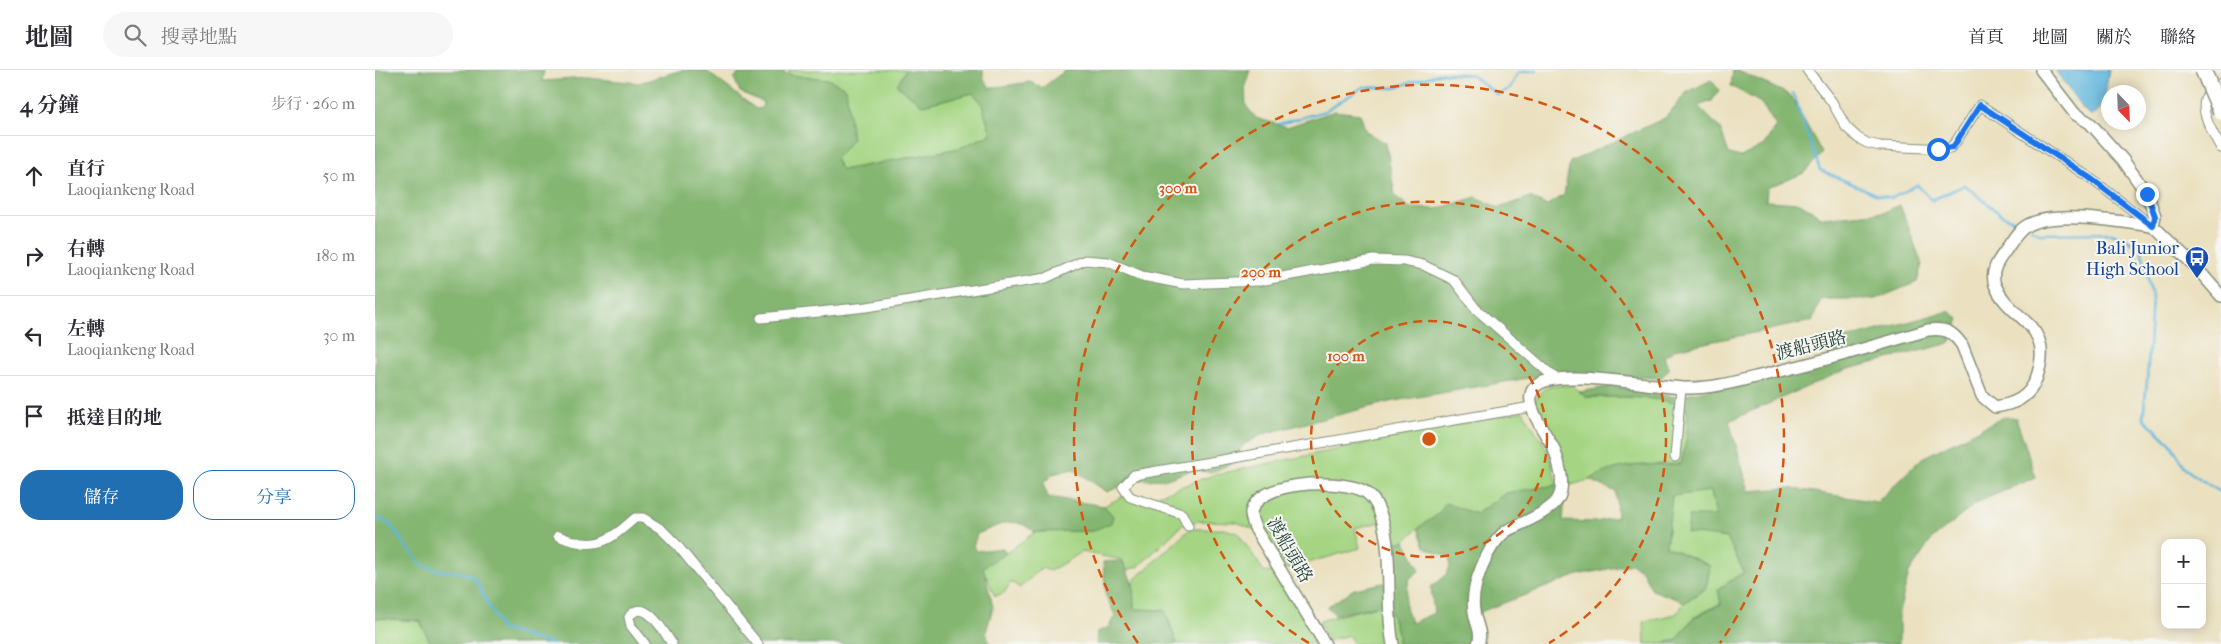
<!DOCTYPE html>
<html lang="zh-TW">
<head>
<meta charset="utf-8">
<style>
	body { margin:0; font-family:"IM FELL French Canon","Noto Serif TC",serif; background:#f7f7f7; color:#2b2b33 }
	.controls { position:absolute; right:15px; bottom:15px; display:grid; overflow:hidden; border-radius:10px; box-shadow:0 2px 12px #0003 }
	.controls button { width:45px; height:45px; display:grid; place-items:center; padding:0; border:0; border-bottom:1px solid #e1e1e2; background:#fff; color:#2b2b33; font:25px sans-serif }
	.compass { position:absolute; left:1726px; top:15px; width:45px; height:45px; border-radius:50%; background:#fff; box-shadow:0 2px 12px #0003; rotate:157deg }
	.stop { position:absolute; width:15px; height:15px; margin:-11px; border:4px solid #1a73e8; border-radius:50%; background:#fff }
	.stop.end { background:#1a73e8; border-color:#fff; box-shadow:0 1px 5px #0008 }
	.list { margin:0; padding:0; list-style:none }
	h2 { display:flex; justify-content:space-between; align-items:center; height:65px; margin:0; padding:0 20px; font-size:21px }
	h2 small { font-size:16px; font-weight:400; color:#7c7c81 }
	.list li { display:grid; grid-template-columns:32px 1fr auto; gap:15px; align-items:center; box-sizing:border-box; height:80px; padding:0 20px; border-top:1px solid #e1e1e2 }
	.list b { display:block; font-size:19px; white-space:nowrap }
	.list p { margin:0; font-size:16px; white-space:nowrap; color:#7c7c81 }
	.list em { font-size:16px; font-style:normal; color:#7c7c81 }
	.actions { display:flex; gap:10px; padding:15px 20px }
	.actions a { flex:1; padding:11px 0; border:1px solid #1f6fb2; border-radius:20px; text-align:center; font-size:18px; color:#1f6fb2 }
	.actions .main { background:#1f6fb2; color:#fff }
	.icon { flex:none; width:28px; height:28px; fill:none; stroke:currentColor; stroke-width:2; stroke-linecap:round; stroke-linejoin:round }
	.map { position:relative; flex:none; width:1846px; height:574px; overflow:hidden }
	header { display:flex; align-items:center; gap:30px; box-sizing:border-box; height:70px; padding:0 25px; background:#fff; border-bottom:1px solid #e1e1e2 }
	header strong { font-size:24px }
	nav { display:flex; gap:28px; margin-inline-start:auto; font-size:18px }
	.search { width:350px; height:45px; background:#f7f7f7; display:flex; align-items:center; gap:12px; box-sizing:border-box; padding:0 18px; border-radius:28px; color:#7c7c81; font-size:19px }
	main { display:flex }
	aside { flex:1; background:#fff }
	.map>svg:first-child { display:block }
	.green { fill:#a5d583; stroke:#62895c }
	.forest { fill:#84b671; stroke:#527a52 }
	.water { fill:#60b6dd; stroke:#407a88 }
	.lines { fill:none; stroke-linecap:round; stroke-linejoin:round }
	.stream { stroke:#60b6dd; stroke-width:2.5 }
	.minor-casing { stroke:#858f7a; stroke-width:11 }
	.tertiary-casing { stroke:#858f7a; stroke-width:14 }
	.minor { stroke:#fff; stroke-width:9 }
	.tertiary { stroke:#fff; stroke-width:11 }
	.trunk-bridge-casing { stroke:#858f7a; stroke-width:18; stroke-linecap:butt }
	.trunk-bridge { stroke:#fff; stroke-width:15 }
	.route { stroke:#1a73e8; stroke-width:6 }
	.ring { fill:none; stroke:#d45610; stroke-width:2.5; stroke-dasharray:9 6 }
	.labels { text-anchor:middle; stroke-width:4; stroke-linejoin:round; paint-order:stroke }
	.transit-label { font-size:18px; fill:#164399; stroke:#f6f6f2; text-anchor:end }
	.street-label { font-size:18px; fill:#1f3d34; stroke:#f6f6f2 }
	.centre { fill:#d45610; stroke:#f6f6f2; stroke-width:2.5 }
	.ring-label { font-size:15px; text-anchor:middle; font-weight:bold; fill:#d45610; stroke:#f6f6f2; stroke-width:4; stroke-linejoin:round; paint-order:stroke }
</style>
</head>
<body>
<header>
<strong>地圖</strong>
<div class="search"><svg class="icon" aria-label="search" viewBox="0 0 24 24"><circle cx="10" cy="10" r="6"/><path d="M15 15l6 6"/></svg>搜尋地點</div>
<nav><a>首頁</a><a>地圖</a><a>關於</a><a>聯絡</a></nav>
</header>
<main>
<aside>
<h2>4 分鐘<small>步行 · 260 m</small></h2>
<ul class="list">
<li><svg class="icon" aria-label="ahead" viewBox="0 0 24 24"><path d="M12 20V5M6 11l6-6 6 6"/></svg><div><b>直行</b><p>Laoqiankeng Road</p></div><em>50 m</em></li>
<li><svg class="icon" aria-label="right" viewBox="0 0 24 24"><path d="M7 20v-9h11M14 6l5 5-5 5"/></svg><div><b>右轉</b><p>Laoqiankeng Road</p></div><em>180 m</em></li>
<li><svg class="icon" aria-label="left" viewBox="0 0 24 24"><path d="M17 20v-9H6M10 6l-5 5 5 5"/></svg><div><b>左轉</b><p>Laoqiankeng Road</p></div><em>30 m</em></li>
<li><svg class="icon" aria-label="arrive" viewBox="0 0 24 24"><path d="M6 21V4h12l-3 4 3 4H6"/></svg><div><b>抵達目的地</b></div></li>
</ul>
<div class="actions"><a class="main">儲存</a><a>分享</a></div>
</aside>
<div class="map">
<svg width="1846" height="574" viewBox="0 0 1846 574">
	<rect width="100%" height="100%" fill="#f6f6f2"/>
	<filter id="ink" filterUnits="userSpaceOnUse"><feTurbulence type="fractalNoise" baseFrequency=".02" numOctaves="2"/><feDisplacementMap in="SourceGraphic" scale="10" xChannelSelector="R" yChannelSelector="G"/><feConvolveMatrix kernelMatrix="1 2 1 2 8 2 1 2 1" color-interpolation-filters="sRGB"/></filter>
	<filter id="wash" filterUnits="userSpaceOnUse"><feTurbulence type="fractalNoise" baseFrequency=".0096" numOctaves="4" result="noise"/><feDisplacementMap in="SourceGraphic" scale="20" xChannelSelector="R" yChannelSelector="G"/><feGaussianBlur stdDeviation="1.12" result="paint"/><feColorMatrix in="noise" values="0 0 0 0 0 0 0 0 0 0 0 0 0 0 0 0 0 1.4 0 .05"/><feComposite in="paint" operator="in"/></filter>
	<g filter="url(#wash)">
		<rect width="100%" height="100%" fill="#ebe1c0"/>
		<path class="green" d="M 414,0 L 531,0 L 522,15 L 547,35 L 598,23 L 606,32 L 617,64 L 585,78 L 467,100 L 459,89 L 453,9 L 414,5 Z
			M 1198,315 L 1210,327 C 1238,328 1290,323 1313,341 L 1312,367 L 1306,394 L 1253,396 L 1221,406 L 1215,410 L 1188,417 L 1159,334 C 1166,313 1179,316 1198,315 Z
			M 1148,341 L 1173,381 L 1182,415 L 1131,423 L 1101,444 L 1064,444 L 1043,458 L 1030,471 L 1019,473 L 1006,452 L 980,458 L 985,478 L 912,499 L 883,461 L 862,452 L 824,451 L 807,455 L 763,497 L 752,500 L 747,490 L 707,482 L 675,501 L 666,498 L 645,518 L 636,512 L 629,523 L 620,526 L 607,497 L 631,483 L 660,462 L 717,461 L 738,446 L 729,436 L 749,426 L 778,427 L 838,405 Z
			M 1336,421 L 1341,446 L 1369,502 L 1343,519 L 1346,533 L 1318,548 L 1302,570 L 1283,574 L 1270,574 L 1269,551 L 1301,544 L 1310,532 L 1331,518 L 1335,496 L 1291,476 L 1297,425 Z
			M 815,459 L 849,459 L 863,463 L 890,503 L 902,501 L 947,574 L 802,574 L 790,540 L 759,539 L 758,514 L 761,508 Z
			M 1013,533 L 1023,566 L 1023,574 L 979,574 L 973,565 L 953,571 L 944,551 Z
			M 0,548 L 45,551 L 56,574 L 0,574 Z"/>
		<path class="forest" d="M 0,0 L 169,0 L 167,11 L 213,8 L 264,13 L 307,0 L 330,0 L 381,39 L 387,38 L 388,32 L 365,22 L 359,8 L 368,0 L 404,0 L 414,5 L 453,9 L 471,18 L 477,70 L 460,89 L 467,100 L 585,78 L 616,64 L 606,32 L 598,23 L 547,35 L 522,15 L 531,0 L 564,2 L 566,0 L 608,0 L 608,7 L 615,18 L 655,12 L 667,18 L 691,0 L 875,0 L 870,15 L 871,36 L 881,48 L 912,57 L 960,41 L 985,44 L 991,62 L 1011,73 L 1020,126 L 1035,138 L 1062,139 L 1101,127 L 1124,138 L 1155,127 L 1172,136 L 1189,125 L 1195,92 L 1290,48 L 1311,23 L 1336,10 L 1344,20 L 1337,31 L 1323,36 L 1345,58 L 1354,84 L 1366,87 L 1389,75 L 1401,56 L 1386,33 L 1356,16 L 1358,0 L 1361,0 L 1415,25 L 1447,83 L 1429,103 L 1392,118 L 1391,131 L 1425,133 L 1448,148 L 1509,142 L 1525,135 L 1547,194 L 1542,212 L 1501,229 L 1446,229 L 1437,251 L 1300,279 L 1289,287 L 1294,299 L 1286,308 L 1176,304 L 1014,332 L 888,364 L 868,375 L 858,393 L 836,402 L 816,400 L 792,409 L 762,410 L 732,422 L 698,399 L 678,404 L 668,414 L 673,427 L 729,436 L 738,446 L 736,453 L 717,461 L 660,462 C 638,444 626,455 602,464 L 598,476 L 602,481 L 628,478 L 631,483 L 608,497 L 618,537 L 611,562 L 615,574 L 56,574 L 45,551 L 0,548 Z
			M 1574,241 L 1584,249 L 1575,273 L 1470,300 L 1354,351 L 1374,421 L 1413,418 L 1502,432 L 1547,388 L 1629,347 L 1641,348 L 1661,407 L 1603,432 L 1557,469 L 1534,503 L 1524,542 L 1524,574 L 1283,574 L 1302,570 L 1318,548 L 1346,534 L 1343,519 L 1369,502 L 1352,468 L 1312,463 L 1314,446 L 1341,446 L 1336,421 L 1297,426 L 1291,476 L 1335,496 L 1331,518 L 1310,532 L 1277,520 L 1268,502 L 1257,494 L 1203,505 L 1105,542 L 1100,565 L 1090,574 L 1023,574 L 1023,566 L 1013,533 L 961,545 L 952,537 L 979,519 L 1013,512 L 1019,473 L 1030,471 L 1045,500 L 1034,509 L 1030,534 L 1036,553 L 1059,543 L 1056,517 C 1067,509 1078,503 1074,487 L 1050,477 L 1043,458 L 1064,444 L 1070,433 L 1101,444 L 1131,423 L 1182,415 L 1190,425 L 1188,451 L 1221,452 L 1242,447 L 1241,422 L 1215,410 C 1240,392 1277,395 1306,394 L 1312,367 L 1313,341 C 1291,323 1237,328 1210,327 L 1205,322 L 1238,316 L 1297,327 L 1447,296 L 1466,270 Z
			M 747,491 L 758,514 L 759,539 L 790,540 L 802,574 L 721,574 L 722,562 L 734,557 L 740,545 L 731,526 L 728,492 Z"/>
		<path class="water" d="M 1680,0 L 1734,0 L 1728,34 L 1717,46 L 1709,40 Z"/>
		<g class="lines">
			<path class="stream" d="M 1418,23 L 1445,100 L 1503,125 L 1517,128 L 1542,115 L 1557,130 L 1590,115 L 1625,144 L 1647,154
				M 904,54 L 950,41 L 988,17 L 1018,18 L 1067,3 L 1096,5 L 1123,25 L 1135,18 L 1143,3 L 1162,0
				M 1656,159 L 1666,164 L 1737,163 L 1766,177 L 1777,228 L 1772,312 L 1768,348 L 1795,373 L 1812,400 L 1846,423
				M 0,447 L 15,454 L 32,478 L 47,495 L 66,501 L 85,502 L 100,508 L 126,559 L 177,574"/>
		</g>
	</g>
	<g filter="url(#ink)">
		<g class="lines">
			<g class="minor-casing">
				<path id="minor" d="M 1432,0 L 1457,32 L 1471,57 L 1483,68 L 1492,73 L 1505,76 L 1574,79 L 1580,73 L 1605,35 L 1715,108 L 1778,156
					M 1846,13 C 1815,28 1834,56 1846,78
					M 386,248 L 492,237 L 671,208 L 710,190 L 733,192 L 767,206 L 808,214 L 885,211 L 998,190 L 1029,191 L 1048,195 L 1079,210 L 1101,239 L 1181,309
					M 1300,387 L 1306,318
					M 813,456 L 807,444 L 755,427 L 748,417 L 759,405 L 1156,337
					M 183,466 C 220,481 232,473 260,448 L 268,448 L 286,459 L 302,475 L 383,574
					M 270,574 L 256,556 L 254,547 C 269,525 290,563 297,574"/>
			</g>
			<g class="tertiary-casing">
				<path id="tertiary" d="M 1666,0 L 1700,44 L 1715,53 L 1748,90 L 1772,124 L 1780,146 L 1778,156 L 1820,196 L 1846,226
					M 950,574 L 881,460 C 879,455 875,447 876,442 C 884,410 959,410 984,419 C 991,421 997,427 1001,434 C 1021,472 1009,531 1018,574
					M 1103,574 C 1108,562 1100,553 1099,541 C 1095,517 1112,476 1131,461 C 1145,454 1178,441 1184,427 C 1190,414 1184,392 1179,379 C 1172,364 1143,330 1162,315 C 1185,298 1279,317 1311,318 C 1338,319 1367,310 1393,304 C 1447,291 1500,276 1553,260 C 1570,258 1577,261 1587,275 L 1607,326 L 1620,337 C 1639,334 1654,328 1661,309 C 1682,253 1635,252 1620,215 C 1615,201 1623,191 1631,180 C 1637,171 1643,160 1653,155 C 1679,140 1748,152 1778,156"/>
			</g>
			<use href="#minor" class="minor"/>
			<use href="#tertiary" class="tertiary"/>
			<g class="trunk-bridge-casing">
				<path id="trunk-bridge" d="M 1828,0 L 1846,42"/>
			</g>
			<use href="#trunk-bridge" class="trunk-bridge"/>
		</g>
	</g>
	<g class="lines" filter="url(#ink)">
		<path class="route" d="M 1563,79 L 1578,77 L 1605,35 L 1715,108 L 1778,156 L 1780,146 L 1772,124"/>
	</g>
	<g class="ring">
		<circle cx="1054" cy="369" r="118"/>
		<path d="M934 573A237 237 0 1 1 1174 573"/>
		<path d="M763 573A355 355 0 1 1 1345 573"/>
	</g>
	<defs>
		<g id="bus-pin" transform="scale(1.25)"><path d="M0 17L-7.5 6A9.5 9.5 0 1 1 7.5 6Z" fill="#1a4fb4" stroke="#f6f6f2"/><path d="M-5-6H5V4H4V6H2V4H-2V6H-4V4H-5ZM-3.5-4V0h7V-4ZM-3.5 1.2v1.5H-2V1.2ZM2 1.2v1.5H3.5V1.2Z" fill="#fff"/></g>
	</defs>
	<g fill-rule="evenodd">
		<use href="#bus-pin" x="1822" y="188"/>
	</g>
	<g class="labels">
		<g class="transit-label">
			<text x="1804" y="184">Bali Junior<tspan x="1804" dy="21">High School</tspan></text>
		</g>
		<g class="street-label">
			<text transform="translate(1436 275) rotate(-14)" y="6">渡船頭路</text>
			<text transform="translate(915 480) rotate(60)" y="6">渡船頭路</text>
		</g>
	</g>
	<circle cx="1054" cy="369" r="8" class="centre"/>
	<g class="ring-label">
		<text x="803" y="123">300 m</text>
		<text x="886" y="207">200 m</text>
		<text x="971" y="291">100 m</text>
	</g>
</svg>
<div class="controls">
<button>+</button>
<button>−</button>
</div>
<svg class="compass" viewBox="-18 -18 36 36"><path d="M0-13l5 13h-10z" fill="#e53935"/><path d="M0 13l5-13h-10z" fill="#7c7c81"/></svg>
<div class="stop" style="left:1563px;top:79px"></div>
<div class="stop end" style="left:1772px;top:124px"></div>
</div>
</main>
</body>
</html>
